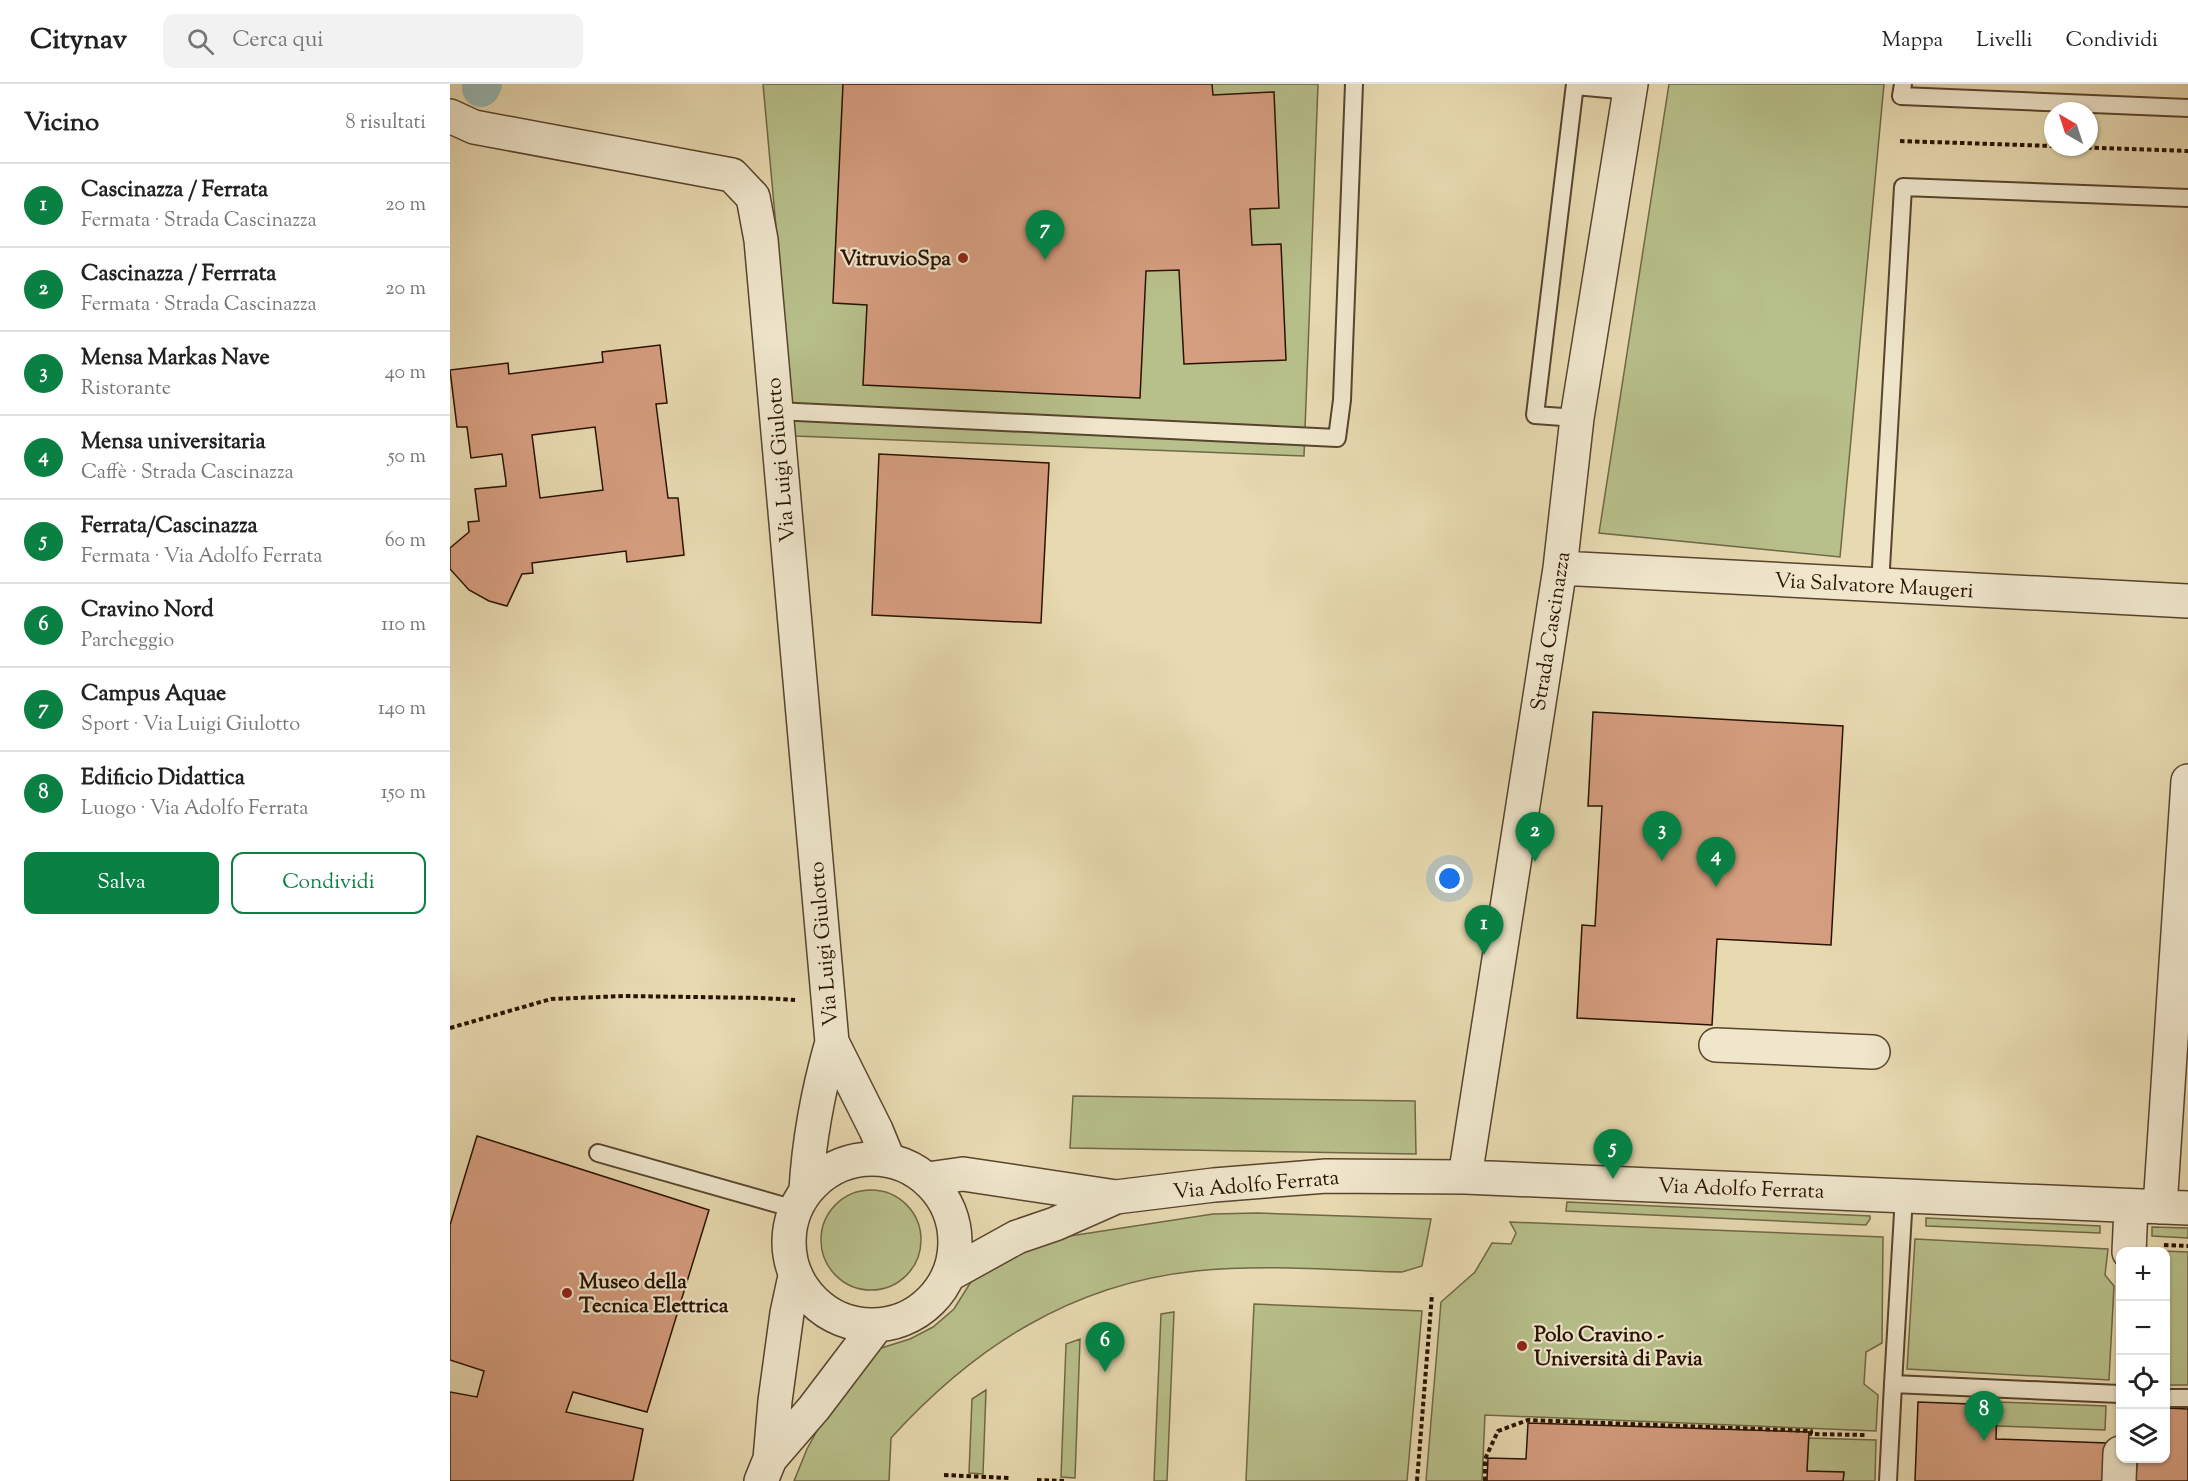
<!DOCTYPE html>
<html lang="it">
<head>
<meta charset="utf-8">
<style>
	body { margin:0; font-family:"Sorts Mill Goudy",serif; background:#f2f2f2; color:#222 }
	.controls { position:absolute; right:18px; bottom:18px; display:grid; overflow:hidden; border-radius:12px; box-shadow:0 2px 4px #0004 }
	.controls button { width:54px; height:54px; display:grid; place-items:center; padding:0; border:0; border-bottom:2px solid #e0e0e0; background:#fff; color:#222; font:30px sans-serif }
	.compass { position:absolute; left:1594px; top:18px; width:54px; height:54px; border-radius:50%; background:#fff; box-shadow:0 2px 4px #0004; rotate:321deg }
	.you { position:absolute; left:1000px; top:795px; width:21px; height:21px; margin:-15px; border:4px solid #fff; border-radius:50%; background:#1a73e8; box-shadow:0 0 0 9px #1a73e833 }
	.badge { display:grid; place-items:center; width:39px; height:39px; border-radius:50%; background:#0b8043; color:#fff; font-size:20px; font-weight:700 }
	.pin { position:absolute; translate:-50% -50px; filter:drop-shadow(0 2px 3px #0008) }
	.pin::after { content:''; position:absolute; top:32px; width:21px; height:18px; background:inherit; clip-path:polygon(0 0,100% 0,50% 100%) }
	.list { margin:0; padding:0; list-style:none }
	h2 { display:flex; justify-content:space-between; align-items:center; height:78px; margin:0; padding:0 24px; font-size:26px }
	h2 small { font-size:20px; font-weight:400; color:#767676 }
	.list li { display:grid; grid-template-columns:39px 1fr auto; gap:18px; align-items:center; box-sizing:border-box; height:84px; padding:0 24px; border-top:2px solid #e0e0e0 }
	.list b { display:block; font-size:22px; white-space:nowrap }
	.list p { margin:0; font-size:20px; white-space:nowrap; color:#767676 }
	.list em { font-size:20px; font-style:normal; color:#767676 }
	.actions { display:flex; gap:12px; padding:18px 24px }
	.actions a { flex:1; padding:14px 0; border:2px solid #0b8043; border-radius:12px; text-align:center; font-size:21px; color:#0b8043 }
	.actions .main { background:#0b8043; color:#fff }
	.icon { flex:none; width:33px; height:33px; fill:none; stroke:currentColor; stroke-width:2; stroke-linecap:round; stroke-linejoin:round }
	.map { position:relative; flex:none; width:1738px; height:1397px; overflow:hidden }
	header { display:flex; align-items:center; gap:36px; box-sizing:border-box; height:84px; padding:0 30px; background:#fff; border-bottom:2px solid #e0e0e0 }
	header strong { font-size:28px }
	nav { display:flex; gap:33px; margin-inline-start:auto; font-size:21px }
	.search { width:420px; height:54px; background:#f2f2f2; display:flex; align-items:center; gap:15px; box-sizing:border-box; padding:0 21px; border-radius:12px; color:#767676; font-size:22px }
	main { display:flex }
	aside { flex:1; background:#fff }
	.map>svg:first-child { display:block }
	.green { fill:#b7bf8a; stroke:#706846; stroke-width:1.5 }
	.lines { fill:none; stroke-linecap:round; stroke-linejoin:round }
	.canal { stroke:#99b9b4; stroke-width:38 }
	.building { fill:#d69e80; stroke:#291201; stroke-width:1.5; fill-rule:evenodd }
	.lane-casing { stroke:#58442d; stroke-width:20 }
	.street-casing { stroke:#58442d; stroke-width:36 }
	.path { stroke:#291201; stroke-width:4; stroke-dasharray:4.5 3; stroke-linecap:butt }
	.lane { stroke:#efe6cc; stroke-width:16 }
	.street { stroke:#efe6cc; stroke-width:33 }
	.poi-dot { fill:#8f2418; stroke:#efe6cc; stroke-width:2 }
	.labels { text-anchor:middle; stroke-width:4.5; stroke-linejoin:round; paint-order:stroke }
	.poi-label { font-size:21px; font-weight:bold; fill:#291201; stroke:#efe6cc; text-anchor:start }
	.street-label { font-size:21px; fill:#291201; stroke:#efe6cc }
</style>
</head>
<body>
<header>
<strong>Citynav</strong>
<div class="search"><svg class="icon" aria-label="search" viewBox="0 0 24 24"><circle cx="10" cy="10" r="6"/><path d="M15 15l6 6"/></svg>Cerca qui</div>
<nav><a>Mappa</a><a>Livelli</a><a>Condividi</a></nav>
</header>
<main>
<aside>
<h2>Vicino<small>8 risultati</small></h2>
<ul class="list">
<li><span class="badge">1</span><div><b>Cascinazza / Ferrata</b><p>Fermata · Strada Cascinazza</p></div><em>20 m</em></li>
<li><span class="badge">2</span><div><b>Cascinazza / Ferrrata</b><p>Fermata · Strada Cascinazza</p></div><em>20 m</em></li>
<li><span class="badge">3</span><div><b>Mensa Markas Nave</b><p>Ristorante</p></div><em>40 m</em></li>
<li><span class="badge">4</span><div><b>Mensa universitaria</b><p>Caffè · Strada Cascinazza</p></div><em>50 m</em></li>
<li><span class="badge">5</span><div><b>Ferrata/Cascinazza</b><p>Fermata · Via Adolfo Ferrata</p></div><em>60 m</em></li>
<li><span class="badge">6</span><div><b>Cravino Nord</b><p>Parcheggio</p></div><em>110 m</em></li>
<li><span class="badge">7</span><div><b>Campus Aquae</b><p>Sport · Via Luigi Giulotto</p></div><em>140 m</em></li>
<li><span class="badge">8</span><div><b>Edificio Didattica</b><p>Luogo · Via Adolfo Ferrata</p></div><em>150 m</em></li>
</ul>
<div class="actions"><a class="main">Salva</a><a>Condividi</a></div>
</aside>
<div class="map">
<svg width="1738" height="1397" viewBox="0 0 1738 1397">
	<rect width="100%" height="100%" fill="#e7d9b0"/>
	<filter id="stains"><feTurbulence type="fractalNoise" baseFrequency=".00333" numOctaves="4"/><feColorMatrix values="0 0 0 0 .2 0 0 0 0 .09 0 0 0 0 .02 0 0 0 .5 -.17"/></filter>
	<radialGradient id="worn" r=".72"><stop offset=".6" stop-color="#630" stop-opacity="0"/><stop offset="1" stop-color="#630" stop-opacity=".3"/></radialGradient>
	<path class="green" d="M 313,0 L 868,0 L 854,372 L 345,352 Z
		M 1219,0 L 1434,0 L 1390,473 L 1149,449 Z
		M 623,1012 L 965,1017 L 966,1070 L 620,1064 Z
		M371 1156a50 50 0 1 1 100 0a50 50 0 1 1-100 0Z
		M 1117,1118 L 1420,1132 L 1420,1135 L 1416,1141 L 1116,1127 Z
		M 807,1129 L 981,1135 L 972,1182 L 952,1188 C 883,1186 814,1180 746,1187 C 621,1200 524,1263 441,1354 L 439,1397 L 344,1397 L 357,1365 L 374,1334 L 428,1265 L 460,1255 L 483,1243 L 504,1225 L 522,1196 L 536,1185 L 584,1163 L 620,1152 L 763,1130 Z
		M 1476,1134 L 1650,1142 L 1650,1149 L 1476,1142 Z
		M 1060,1138 L 1433,1153 L 1432,1259 L 1416,1268 L 1414,1300 L 1428,1311 L 1426,1347 L 1035,1331 L 1032,1397 L 976,1397 L 991,1218 L 1025,1188 L 1042,1159 L 1061,1160 L 1066,1149 Z
		M 1702,1143 L 1738,1144 L 1738,1154 L 1702,1152 Z
		M 1465,1155 L 1658,1165 L 1655,1191 L 1664,1202 L 1659,1296 L 1457,1285 Z
		M 1688,1166 L 1738,1168 L 1738,1301 L 1716,1301 L 1716,1168 Z
		M 804,1220 L 972,1227 L 957,1397 L 796,1397 Z
		M 724,1228 L 717,1397 L 704,1397 L 711,1230 Z
		M 630,1255 L 625,1394 L 611,1393 L 616,1260 Z
		M 536,1306 L 533,1390 L 519,1389 L 522,1315 Z
		M 1547,1318 L 1656,1322 L 1655,1346 L 1547,1342 Z
		M 1358,1354 L 1426,1356 L 1425,1397 L 1393,1397 L 1394,1389 L 1357,1387 Z"/>
	<g class="lines">
		<path class="canal" d="M 31,4 L 33,0"/>
	</g>
	<path class="building" d="M 393,0 L 762,0 L 763,11 L 824,8 L 829,124 L 800,125 L 802,161 L 831,160 L 836,276 L 734,280 L 729,186 L 696,187 L 690,314 L 413,301 L 417,221 L 383,219 L 383,217 Z
		M 210,261 L 217,319 L 206,320 L 218,414 L 228,414 L 234,471 L 177,478 L 176,467 L 82,479 L 83,489 L 72,490 L 57,522 L 39,517 L 19,506 L 0,485 L 0,464 L 19,448 L 18,438 L 29,437 L 25,405 L 56,402 L 56,398 L 52,370 L 21,374 L 17,343 L 7,343 L 0,286 L 58,279 L 59,290 L 153,278 L 152,268 ZM 145,343 L 153,406 L 90,414 L 82,351 Z
		M 429,370 L 599,379 L 591,539 L 422,531 Z
		M 1143,628 L 1393,642 L 1381,861 L 1267,855 L 1262,941 L 1127,934 L 1132,841 L 1145,842 L 1152,722 L 1138,722 Z
		M 27,1052 L 259,1126 L 197,1328 L 123,1308 L 116,1328 L 193,1345 L 183,1397 L 0,1397 L 0,1308 L 27,1313 L 34,1287 L 0,1276 L 0,1141 Z
		M 1468,1318 L 1547,1321 L 1546,1355 L 1657,1359 L 1655,1397 L 1465,1397 Z
		M 1716,1324 L 1738,1325 L 1738,1397 L 1686,1397 L 1687,1374 L 1716,1374 Z
		M 1078,1339 L 1359,1348 L 1357,1387 L 1394,1388 L 1393,1397 L 1037,1397 L 1038,1374 L 1076,1375 Z"/>
	<g class="lines">
		<g class="lane-casing">
			<path id="lane" d="M 1125,0 L 1085,331 L 1127,334
				M 1453,0 L 1451,12 L 1738,24
				M 1125,2 L 1180,7
				M 326,327 L 887,354 L 892,316 L 904,0
				M 1430,501 L 1453,103 L 1738,114
				M 148,1069 L 345,1125
				M 1454,1112 L 1443,1300 L 1670,1310
				M 1716,1314 L 1738,1314
				M 1438,1397 L 1443,1300"/>
		</g>
		<g class="street-casing">
			<path id="street" d="M 0,32 L 24,43 L 282,91 L 303,113 L 311,156 L 382,958 L 426,1046 L 438,1075
				M 1110,484 L 1738,517
				M 1266,961 L 1423,968
				M339 1158a83 83 0 1 1 166 0a83 83 0 1 1-166 0Z
				M 1015,1093 L 1110,484 L 1127,334 L 1181,0
				M 478,1095 L 513,1090 L 666,1113 L 764,1101 L 876,1092 L 1015,1093 L 1738,1124
				M 356,1106 C 359,1055 368,1007 382,958
				M 1710,1123 L 1738,697
				M 1679,1168 L 1681,1123
				M 500,1190 L 567,1153 L 605,1140 L 666,1113
				M 320,1375 L 364,1324 L 427,1241
				M 311,1397 L 320,1375 L 325,1317 L 337,1229 L 345,1192
				M 1669,1397 L 1670,1369"/>
		</g>
		<path class="path" d="M 1450,57 L 1603,62
			M 1622,63 L 1738,67
			M 0,944 L 101,915 L 174,912 L 312,914 L 345,916
			M 1714,1161 L 1738,1162
			M 494,1391 L 559,1394
			M 587,1396 L 616,1397
			M 967,1397 L 982,1210
			M 1035,1397 L 1035,1375 L 1048,1347 L 1078,1336 L 1361,1347 L 1361,1350 L 1415,1351"/>
		<use href="#lane" class="lane"/>
		<use href="#street" class="street"/>
	</g>
	<g class="poi-dot">
		<circle cx="513" cy="174" r="6"/>
		<circle cx="117" cy="1209" r="6"/>
		<circle cx="1072" cy="1262" r="6"/>
	</g>
	<g class="labels">
		<g class="poi-label">
			<text x="501" y="181" text-anchor="end">VitruvioSpa</text>
			<text x="129" y="1204">Museo della<tspan x="129" dy="24">Tecnica Elettrica</tspan></text>
			<text x="1084" y="1257">Polo Cravino -<tspan x="1084" dy="24">Università di Pavia</tspan></text>
		</g>
		<g class="street-label">
			<text transform="translate(330 376) rotate(-95)" y="7">Via Luigi Giulotto</text>
			<text transform="translate(1424 501) rotate(3)" y="7">Via Salvatore Maugeri</text>
			<text transform="translate(1100 547) rotate(-81)" y="7">Strada Cascinazza</text>
			<text transform="translate(373 860) rotate(-95)" y="7">Via Luigi Giulotto</text>
			<text transform="translate(806 1100) rotate(-5)" y="7">Via Adolfo Ferrata</text>
			<text transform="translate(1291 1104) rotate(2)" y="7">Via Adolfo Ferrata</text>
		</g>
	</g>
	<rect width="100%" height="100%" filter="url(#stains)"/>
	<rect width="100%" height="100%" fill="url(#worn)"/>
</svg>
<div class="controls">
<button>+</button>
<button>−</button>
<button><svg class="icon" aria-label="locate" viewBox="0 0 24 24"><circle cx="12" cy="12" r="6"/><path d="M12 2v4M12 18v4M2 12h4M18 12h4"/></svg></button>
<button><svg class="icon" aria-label="layers" viewBox="0 0 24 24"><path d="M12 4l9 5-9 5-9-5zM3 14l9 5 9-5"/></svg></button>
</div>
<svg class="compass" viewBox="-18 -18 36 36"><path d="M0-13l5 13h-10z" fill="#e53935"/><path d="M0 13l5-13h-10z" fill="#767676"/></svg>
<div class="you"></div>
<div class="pin badge" style="left:1034px;top:871px">1</div>
<div class="pin badge" style="left:1085px;top:778px">2</div>
<div class="pin badge" style="left:1212px;top:777px">3</div>
<div class="pin badge" style="left:1266px;top:803px">4</div>
<div class="pin badge" style="left:1163px;top:1095px">5</div>
<div class="pin badge" style="left:655px;top:1288px">6</div>
<div class="pin badge" style="left:595px;top:176px">7</div>
<div class="pin badge" style="left:1534px;top:1357px">8</div>
</div>
</main>
</body>
</html>
